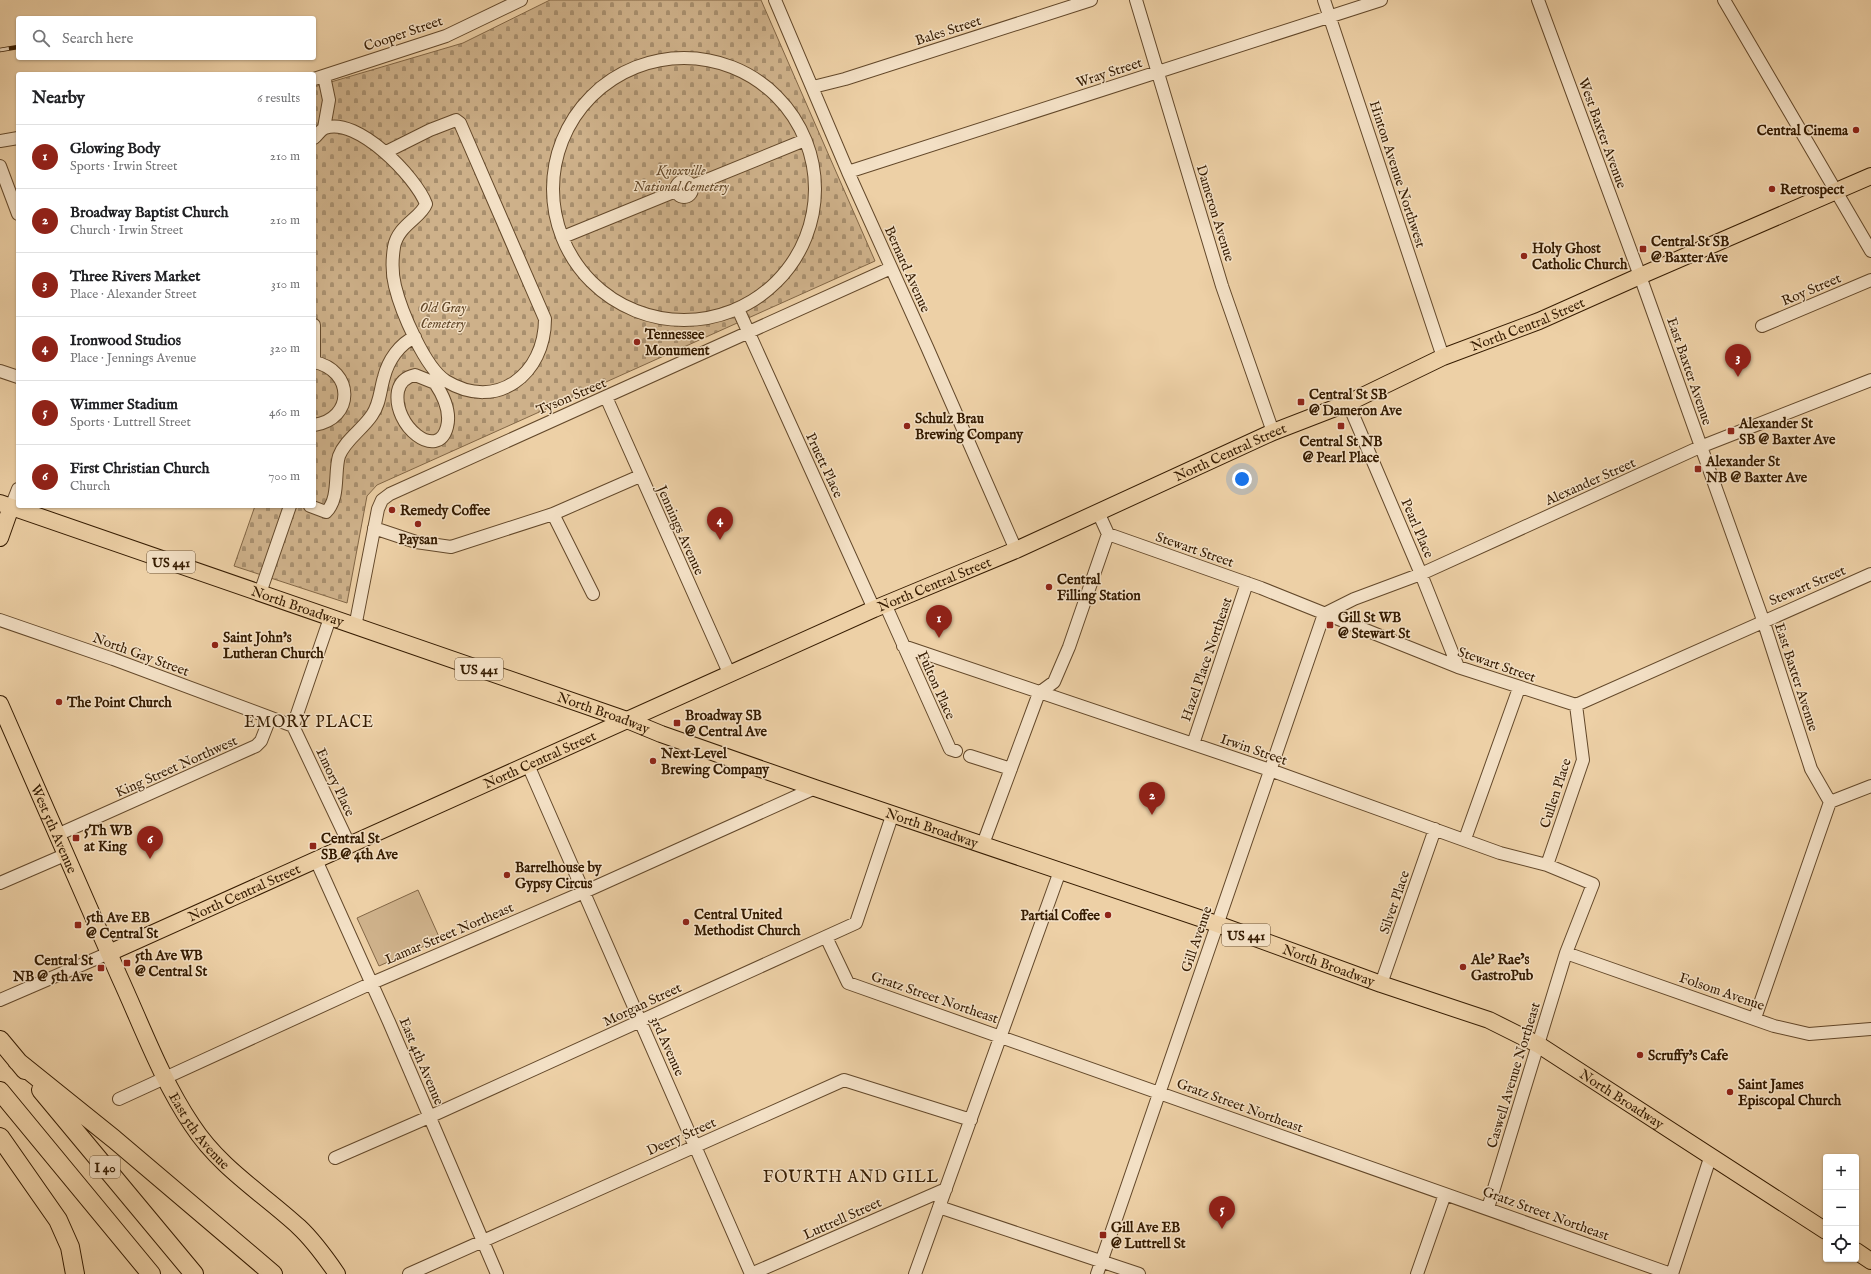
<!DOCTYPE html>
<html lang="en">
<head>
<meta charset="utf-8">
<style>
	body { margin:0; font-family:"IM FELL English",serif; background:#f2f2f2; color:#202124 }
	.controls { position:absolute; right:12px; bottom:12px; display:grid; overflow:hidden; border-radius:4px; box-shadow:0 1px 3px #0004 }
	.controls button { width:36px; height:36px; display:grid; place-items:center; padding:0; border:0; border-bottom:1px solid #e0e0e0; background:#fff; color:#202124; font:20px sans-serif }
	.you { position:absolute; left:1242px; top:479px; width:14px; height:14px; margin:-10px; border:3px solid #fff; border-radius:50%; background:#1a73e8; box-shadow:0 0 0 6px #1a73e833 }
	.badge { display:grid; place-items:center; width:26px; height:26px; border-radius:50%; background:#8f2418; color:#fff; font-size:13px; font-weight:700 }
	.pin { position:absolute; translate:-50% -33px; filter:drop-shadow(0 1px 2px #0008) }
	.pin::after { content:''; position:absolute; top:21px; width:14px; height:12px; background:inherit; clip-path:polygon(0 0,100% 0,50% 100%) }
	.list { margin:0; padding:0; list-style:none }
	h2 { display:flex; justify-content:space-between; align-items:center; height:52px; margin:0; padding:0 16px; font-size:17px }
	h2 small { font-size:13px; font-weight:400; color:#757577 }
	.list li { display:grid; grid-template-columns:26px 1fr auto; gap:12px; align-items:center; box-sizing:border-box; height:64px; padding:0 16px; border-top:1px solid #e0e0e0 }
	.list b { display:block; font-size:15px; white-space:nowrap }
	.list p { margin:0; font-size:13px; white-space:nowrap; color:#757577 }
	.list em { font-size:13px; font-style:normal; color:#757577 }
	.icon { flex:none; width:22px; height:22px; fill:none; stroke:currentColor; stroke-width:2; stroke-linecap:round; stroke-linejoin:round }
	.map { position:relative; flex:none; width:1871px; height:1274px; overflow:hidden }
	.search { position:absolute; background:#fff; box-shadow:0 1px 3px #0004; left:16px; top:16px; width:300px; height:44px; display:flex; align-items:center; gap:10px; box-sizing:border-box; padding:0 14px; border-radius:4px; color:#757577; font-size:15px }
	.panel { position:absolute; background:#fff; box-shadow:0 1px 3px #0004; left:16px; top:72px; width:300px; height:436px; border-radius:4px }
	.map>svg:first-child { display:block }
	.cemetery { fill:url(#cemetery-stones); stroke:#826645 }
	.park { fill:#ceb18a; stroke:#826645 }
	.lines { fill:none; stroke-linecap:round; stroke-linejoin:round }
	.minor-casing { stroke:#63482a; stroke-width:14 }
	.major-casing { stroke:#351b00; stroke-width:18 }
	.highway-casing { stroke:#351b00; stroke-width:20 }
	.minor { stroke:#f3e0c5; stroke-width:12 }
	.major { stroke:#edd0a6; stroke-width:16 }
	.highway { stroke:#edd0a6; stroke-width:18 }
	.rail-casing { stroke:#351b00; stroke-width:4.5 }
	.rail { stroke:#f3e0c5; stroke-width:3; stroke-dasharray:9; stroke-linecap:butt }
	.poi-dot { fill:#8f2418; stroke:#f3e0c5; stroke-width:1.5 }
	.labels { text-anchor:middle; stroke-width:3; stroke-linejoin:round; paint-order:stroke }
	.shield { fill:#f3e0c5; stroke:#6e563b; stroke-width:1 }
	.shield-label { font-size:13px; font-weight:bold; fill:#351b00 }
	.street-label { font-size:14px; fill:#351b00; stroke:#f3e0c5 }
	.poi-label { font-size:14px; font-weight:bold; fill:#351b00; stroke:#f3e0c5; text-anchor:start }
	.park-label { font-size:14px; font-style:italic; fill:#634829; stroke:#f3e0c5 }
	.quarter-label { font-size:16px; letter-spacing:1px; fill:#351b00; stroke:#f3e0c5 }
</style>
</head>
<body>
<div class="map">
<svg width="1871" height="1274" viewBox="0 0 1871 1274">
	<defs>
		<pattern id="cemetery-stones" width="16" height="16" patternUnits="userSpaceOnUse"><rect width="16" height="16" fill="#ceb18a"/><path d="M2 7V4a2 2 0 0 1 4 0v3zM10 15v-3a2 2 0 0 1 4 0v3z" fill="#a88f6e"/></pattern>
	</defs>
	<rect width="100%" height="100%" fill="#edd0a6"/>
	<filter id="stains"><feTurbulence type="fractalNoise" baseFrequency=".005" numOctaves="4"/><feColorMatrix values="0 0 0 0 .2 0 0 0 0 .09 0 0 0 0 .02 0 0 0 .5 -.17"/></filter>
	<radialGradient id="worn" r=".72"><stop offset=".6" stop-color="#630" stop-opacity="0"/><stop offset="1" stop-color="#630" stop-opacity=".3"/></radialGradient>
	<path class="cemetery" d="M 550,0 L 761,0 L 875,261 L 377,485 L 367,496 L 347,603 L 234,566 L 255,506 L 314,506 L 314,87 L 463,43 Z"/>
	<path class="park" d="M 418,890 L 440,939 L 379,966 L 357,918 Z"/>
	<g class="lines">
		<g class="minor-casing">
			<path id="minor" d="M 775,0 L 848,172 L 927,347 L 1016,550
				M 1136,0 L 1222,286 L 1273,432
				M 1324,0 L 1443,357
				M 1538,0 L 1640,276 L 1763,620 L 1811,769 L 1830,802 L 1755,1018
				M 1724,0 L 1871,251
				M553 189a131 131 0 1 1 262 0a131 131 0 1 1-262 0Z
				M 324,76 L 329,100 L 324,128
				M 314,79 L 446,36 L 521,0
				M 813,87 L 845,79 L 1091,0
				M 314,138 C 318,135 320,130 325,128 C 357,116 416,177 426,204 C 421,218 398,225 394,247 C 392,260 392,274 395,286 C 401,311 425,368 446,381 C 497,412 545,374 545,319 L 460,123 L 456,120 L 430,130 L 386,152
				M 0,141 L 18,138
				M 0,166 L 18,214
				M 848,172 L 1381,0
				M676 189a8 8 0 1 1 16 0a8 8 0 1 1-16 0Z
				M 692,186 L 805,140
				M 563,237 L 676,191
				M 738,309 L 874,609
				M 314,325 L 314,361
				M 1762,326 L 1871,280
				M 314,362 C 354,370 355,419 314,425
				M 0,371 L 18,377
				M 415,375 L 435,383 C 443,395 451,412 447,427 C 438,462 392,426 398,391 C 400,382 406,377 415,375 Z
				M 606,397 L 730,675
				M 1348,403 L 1421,574 L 1458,667
				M 310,506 L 326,512 C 340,499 334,472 339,456 C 345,440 363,429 372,415 C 380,404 380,390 384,377 C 388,361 399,344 415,337
				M 11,507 L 18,489
				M 553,514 L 593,594
				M 374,528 L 416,542 L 451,547 L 553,514 L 640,476
				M 1108,534 L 1261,588 L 1458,667 L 1576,705 L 1871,574
				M 260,593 L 290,506
				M 885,604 L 950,749 L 956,751
				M 330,618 L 293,726 L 349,844
				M 0,620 L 113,659 L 293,726
				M 355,627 L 378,509 L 382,500 L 390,494 L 891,268
				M 903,646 L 1270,770 L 1500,853 L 1547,865 L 1593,884 L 1566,953 L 1488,1208
				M 1193,744 L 1247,583
				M 970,756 L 1011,769
				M 528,765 L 751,1274
				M 1830,802 L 1871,786
				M 57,835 L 256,746 L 261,741 L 270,718
				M 1465,839 L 1519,688
				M 983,844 L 1039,693 L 1054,682 L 1069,647 L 1108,534 L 1098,512
				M 316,860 L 389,1022 L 497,1274
				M 1547,865 L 1583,760 L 1576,705
				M 0,883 L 67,854
				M 826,937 L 848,983 L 1671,1274
				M 1566,953 L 1774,1026 L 1809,1034 L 1871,1029
				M 1381,984 L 1435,829
				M 0,1000 L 109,953
				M 119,1099 L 372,983 L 584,892 L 815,788
				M 335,1158 L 429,1117 L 856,923 L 893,813
				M 939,1207 L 1139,1274
				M 409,1274 L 844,1080 L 971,1120
				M 751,1274 L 946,1189
				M 915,1274 L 1060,871
				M 1097,1274 L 1324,614 L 1354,599 L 1421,574 L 1700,447 L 1871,380
				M 1417,1274 L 1445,1194
				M 1672,1274 L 1711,1155"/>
		</g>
		<g class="major-casing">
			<g id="major">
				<path id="s1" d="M 0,503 L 627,720 L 661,734 L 815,788 L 1217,924 L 1381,984 L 1489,1020 L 1539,1045 L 1826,1231"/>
				<path d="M 0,538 L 11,507"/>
				<path id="s2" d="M 0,704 C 40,795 79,886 119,976 C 142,1026 161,1079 192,1125 C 220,1168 262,1193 299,1227 C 314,1241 326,1258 337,1274"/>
				<path id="s3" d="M 109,953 L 874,609 L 1016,550 L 1273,432 L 1348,403 L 1443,357 L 1539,321 L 1640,276 L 1871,176"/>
				<path d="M 1856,1251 L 1871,1261"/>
			</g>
		</g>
		<g class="highway-casing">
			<path id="highway" d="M 0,1040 L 25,1070
				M 17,1061 L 114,1139 L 273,1274
				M 41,1090 L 194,1274
				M 0,1091 L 151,1274
				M 0,1137 L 58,1220 L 70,1247 L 75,1274"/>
		</g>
		<use href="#minor" class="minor"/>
		<use href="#major" class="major"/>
		<use href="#highway" class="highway"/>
		<g class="rail-casing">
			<path id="rail" d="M 0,50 L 18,47"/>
		</g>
		<use href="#rail" class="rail"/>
	</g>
	<g class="poi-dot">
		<circle cx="1856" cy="130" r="4"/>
		<circle cx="1772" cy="189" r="4"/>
		<rect x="1639" y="245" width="8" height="8" rx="2"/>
		<circle cx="1524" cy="256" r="4"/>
		<circle cx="637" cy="342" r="4"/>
		<rect x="1297" y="398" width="8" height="8" rx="2"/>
		<circle cx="907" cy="426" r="4"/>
		<rect x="1337" y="422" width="8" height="8" rx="2"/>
		<rect x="1727" y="427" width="8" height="8" rx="2"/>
		<rect x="1694" y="465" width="8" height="8" rx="2"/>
		<circle cx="392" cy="510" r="4"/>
		<circle cx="418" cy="524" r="4"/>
		<circle cx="1049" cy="587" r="4"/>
		<rect x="1326" y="621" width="8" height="8" rx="2"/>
		<circle cx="215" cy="645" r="4"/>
		<circle cx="59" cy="702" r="4"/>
		<rect x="673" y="719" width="8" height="8" rx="2"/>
		<circle cx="653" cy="761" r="4"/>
		<rect x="72" y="834" width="8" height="8" rx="2"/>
		<rect x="309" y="842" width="8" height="8" rx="2"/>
		<circle cx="507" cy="875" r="4"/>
		<circle cx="1108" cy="915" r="4"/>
		<circle cx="686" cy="922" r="4"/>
		<rect x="74" y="921" width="8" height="8" rx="2"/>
		<rect x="123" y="959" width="8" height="8" rx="2"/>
		<circle cx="1463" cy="967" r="4"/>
		<rect x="97" y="964" width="8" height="8" rx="2"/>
		<circle cx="1640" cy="1055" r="4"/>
		<circle cx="1730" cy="1092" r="4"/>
		<rect x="1099" y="1231" width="8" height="8" rx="2"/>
	</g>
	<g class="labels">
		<g class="shield">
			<rect x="147" y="551" width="48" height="22" rx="3"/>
			<rect x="455" y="658" width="48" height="22" rx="3"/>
			<rect x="1222" y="924" width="48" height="22" rx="3"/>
			<rect x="90" y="1156" width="30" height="22" rx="3"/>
		</g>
		<g class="shield-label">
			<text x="171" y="567">US 441</text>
			<text x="479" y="674">US 441</text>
			<text x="1246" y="940">US 441</text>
			<text x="105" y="1172">I 40</text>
		</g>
		<g class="street-label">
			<text transform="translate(948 30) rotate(-18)" y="5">Bales Street</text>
			<text transform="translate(403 33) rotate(-19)" y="5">Cooper Street</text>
			<text transform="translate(1109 72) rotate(-18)" y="5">Wray Street</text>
			<text transform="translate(1603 133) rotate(70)" y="5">West Baxter Avenue</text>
			<text transform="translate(1398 174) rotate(72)" y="5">Hinton Avenue Northwest</text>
			<text transform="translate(1216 213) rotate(73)" y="5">Dameron Avenue</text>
			<text transform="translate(908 269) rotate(66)" y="5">Bernard Avenue</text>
			<text transform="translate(1811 289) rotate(-23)" y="5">Roy Street</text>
			<text dy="5" stroke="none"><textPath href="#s3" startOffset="1552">North Central Street</textPath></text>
			<text transform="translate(1690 371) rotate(71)" y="5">East Baxter Avenue</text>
			<text transform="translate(571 396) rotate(-23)" y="5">Tyson Street</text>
			<text dy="5" stroke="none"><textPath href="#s3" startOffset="1228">North Central Street</textPath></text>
			<text transform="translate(825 465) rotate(65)" y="5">Pruett Place</text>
			<text transform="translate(1590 481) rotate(-24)" y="5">Alexander Street</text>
			<text transform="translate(1418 528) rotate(67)" y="5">Pearl Place</text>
			<text transform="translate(681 530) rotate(66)" y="5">Jennings Avenue</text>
			<text transform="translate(1195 549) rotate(19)" y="5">Stewart Street</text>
			<text dy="5" stroke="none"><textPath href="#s3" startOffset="904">North Central Street</textPath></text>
			<text transform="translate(1807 585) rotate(-23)" y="5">Stewart Street</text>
			<text dy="5" stroke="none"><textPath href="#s1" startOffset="315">North Broadway</textPath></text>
			<text transform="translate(141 654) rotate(20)" y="5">North Gay Street</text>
			<text transform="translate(1206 659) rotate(-71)" y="5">Hazel Place Northeast</text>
			<text transform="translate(1497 664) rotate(19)" y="5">Stewart Street</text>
			<text transform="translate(1797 677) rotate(72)" y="5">East Baxter Avenue</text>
			<text transform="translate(937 685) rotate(66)" y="5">Fulton Place</text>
			<text dy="5" stroke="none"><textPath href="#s1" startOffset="639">North Broadway</textPath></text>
			<text transform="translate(1254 749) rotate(19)" y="5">Irwin Street</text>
			<text dy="5" stroke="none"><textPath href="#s3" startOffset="472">North Central Street</textPath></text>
			<text transform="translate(176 766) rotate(-24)" y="5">King Street Northwest</text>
			<text transform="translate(336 782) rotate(65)" y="5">Emory Place</text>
			<text transform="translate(1555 793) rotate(-72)" y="5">Cullen Place</text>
			<text dy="5" stroke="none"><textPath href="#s1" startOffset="987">North Broadway</textPath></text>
			<text dy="5" stroke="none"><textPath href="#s2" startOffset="136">West 5th Avenue</textPath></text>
			<text dy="5" stroke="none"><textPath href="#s3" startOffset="148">North Central Street</textPath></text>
			<text transform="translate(1394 902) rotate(-71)" y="5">Silver Place</text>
			<text transform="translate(449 933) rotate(-23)" y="5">Lamar Street Northeast</text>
			<text transform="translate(1196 939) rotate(-71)" y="5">Gill Avenue</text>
			<text dy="5" stroke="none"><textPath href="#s1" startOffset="1407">North Broadway</textPath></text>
			<text transform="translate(1722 991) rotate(19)" y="5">Folsom Avenue</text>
			<text transform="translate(935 997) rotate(19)" y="5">Gratz Street Northeast</text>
			<text transform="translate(642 1004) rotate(-25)" y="5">Morgan Street</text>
			<text transform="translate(668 1046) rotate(66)" y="5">3rd Avenue</text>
			<text transform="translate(422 1061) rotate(67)" y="5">East 4th Avenue</text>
			<text transform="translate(1513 1075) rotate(-73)" y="5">Caswell Avenue Northeast</text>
			<text dy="5" stroke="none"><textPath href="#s1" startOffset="1731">North Broadway</textPath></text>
			<text transform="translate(1240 1105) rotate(20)" y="5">Gratz Street Northeast</text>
			<text dy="5" stroke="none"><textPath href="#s2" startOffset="472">East 5th Avenue</textPath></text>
			<text transform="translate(681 1136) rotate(-24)" y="5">Deery Street</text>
			<text transform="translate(1546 1213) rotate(20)" y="5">Gratz Street Northeast</text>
			<text transform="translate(842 1218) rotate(-24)" y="5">Luttrell Street</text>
		</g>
		<g class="poi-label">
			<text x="1848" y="135" text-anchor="end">Central Cinema</text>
			<text x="1780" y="194">Retrospect</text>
			<text x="1651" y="246">Central St SB<tspan x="1651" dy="16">@ Baxter Ave</tspan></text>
			<text x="1532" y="253">Holy Ghost<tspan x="1532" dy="16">Catholic Church</tspan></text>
			<text x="645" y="339">Tennessee<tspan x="645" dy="16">Monument</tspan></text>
			<text x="1309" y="399">Central St SB<tspan x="1309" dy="16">@ Dameron Ave</tspan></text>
			<text x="915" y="423">Schulz Brau<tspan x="915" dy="16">Brewing Company</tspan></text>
			<text x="1739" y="428">Alexander St<tspan x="1739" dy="16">SB @ Baxter Ave</tspan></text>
			<text x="1341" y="446" text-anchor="middle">Central St NB<tspan x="1341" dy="16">@ Pearl Place</tspan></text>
			<text x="1706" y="466">Alexander St<tspan x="1706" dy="16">NB @ Baxter Ave</tspan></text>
			<text x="400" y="515">Remedy Coffee</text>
			<text x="418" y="544" text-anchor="middle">Paysan</text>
			<text x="1057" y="584">Central<tspan x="1057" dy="16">Filling Station</tspan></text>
			<text x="1338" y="622">Gill St WB<tspan x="1338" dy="16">@ Stewart St</tspan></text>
			<text x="223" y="642">Saint John's<tspan x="223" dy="16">Lutheran Church</tspan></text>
			<text x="67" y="707">The Point Church</text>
			<text x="685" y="720">Broadway SB<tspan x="685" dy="16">@ Central Ave</tspan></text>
			<text x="661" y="758">Next Level<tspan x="661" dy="16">Brewing Company</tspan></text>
			<text x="84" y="835">5Th WB<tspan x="84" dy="16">at King</tspan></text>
			<text x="321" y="843">Central St<tspan x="321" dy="16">SB @ 4th Ave</tspan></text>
			<text x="515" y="872">Barrelhouse by<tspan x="515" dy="16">Gypsy Circus</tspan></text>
			<text x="694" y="919">Central United<tspan x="694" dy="16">Methodist Church</tspan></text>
			<text x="1100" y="920" text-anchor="end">Partial Coffee</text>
			<text x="86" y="922">5th Ave EB<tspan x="86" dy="16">@ Central St</tspan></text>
			<text x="135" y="960">5th Ave WB<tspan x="135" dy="16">@ Central St</tspan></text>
			<text x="1471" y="964">Ale' Rae’s<tspan x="1471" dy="16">GastroPub</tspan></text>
			<text x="93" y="965" text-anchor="end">Central St<tspan x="93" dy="16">NB @ 5th Ave</tspan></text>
			<text x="1648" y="1060">Scruffy's Cafe</text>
			<text x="1738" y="1089">Saint James<tspan x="1738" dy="16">Episcopal Church</tspan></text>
			<text x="1111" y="1232">Gill Ave EB<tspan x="1111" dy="16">@ Luttrell St</tspan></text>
		</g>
		<g class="park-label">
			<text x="681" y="175">Knoxville<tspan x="681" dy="16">National Cemetery</tspan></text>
			<text x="443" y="312">Old Gray<tspan x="443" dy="16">Cemetery</tspan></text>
		</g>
		<g class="quarter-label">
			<text x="309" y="727">EMORY PLACE</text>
			<text x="851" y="1182">FOURTH AND GILL</text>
		</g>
	</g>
	<rect width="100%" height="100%" filter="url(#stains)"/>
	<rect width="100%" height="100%" fill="url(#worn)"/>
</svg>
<div class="controls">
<button>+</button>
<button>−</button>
<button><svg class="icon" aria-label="locate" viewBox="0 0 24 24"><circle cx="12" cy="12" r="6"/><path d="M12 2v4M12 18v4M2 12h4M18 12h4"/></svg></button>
</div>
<div class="you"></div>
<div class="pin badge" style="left:939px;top:638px">1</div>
<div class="pin badge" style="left:1152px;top:815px">2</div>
<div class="pin badge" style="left:1738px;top:377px">3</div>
<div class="pin badge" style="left:720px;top:540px">4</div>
<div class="pin badge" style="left:1222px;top:1229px">5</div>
<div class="pin badge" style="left:150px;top:859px">6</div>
<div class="search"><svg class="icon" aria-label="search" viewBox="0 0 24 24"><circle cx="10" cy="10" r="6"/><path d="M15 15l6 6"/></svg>Search here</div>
<section class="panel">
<h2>Nearby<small>6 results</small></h2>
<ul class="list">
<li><span class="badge">1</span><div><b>Glowing Body</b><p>Sports · Irwin Street</p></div><em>210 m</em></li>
<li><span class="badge">2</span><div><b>Broadway Baptist Church</b><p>Church · Irwin Street</p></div><em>210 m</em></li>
<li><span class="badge">3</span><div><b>Three Rivers Market</b><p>Place · Alexander Street</p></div><em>310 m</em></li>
<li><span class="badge">4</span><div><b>Ironwood Studios</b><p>Place · Jennings Avenue</p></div><em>320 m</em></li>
<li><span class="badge">5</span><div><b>Wimmer Stadium</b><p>Sports · Luttrell Street</p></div><em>460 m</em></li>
<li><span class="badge">6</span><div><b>First Christian Church</b><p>Church</p></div><em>700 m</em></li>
</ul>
</section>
</div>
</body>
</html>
